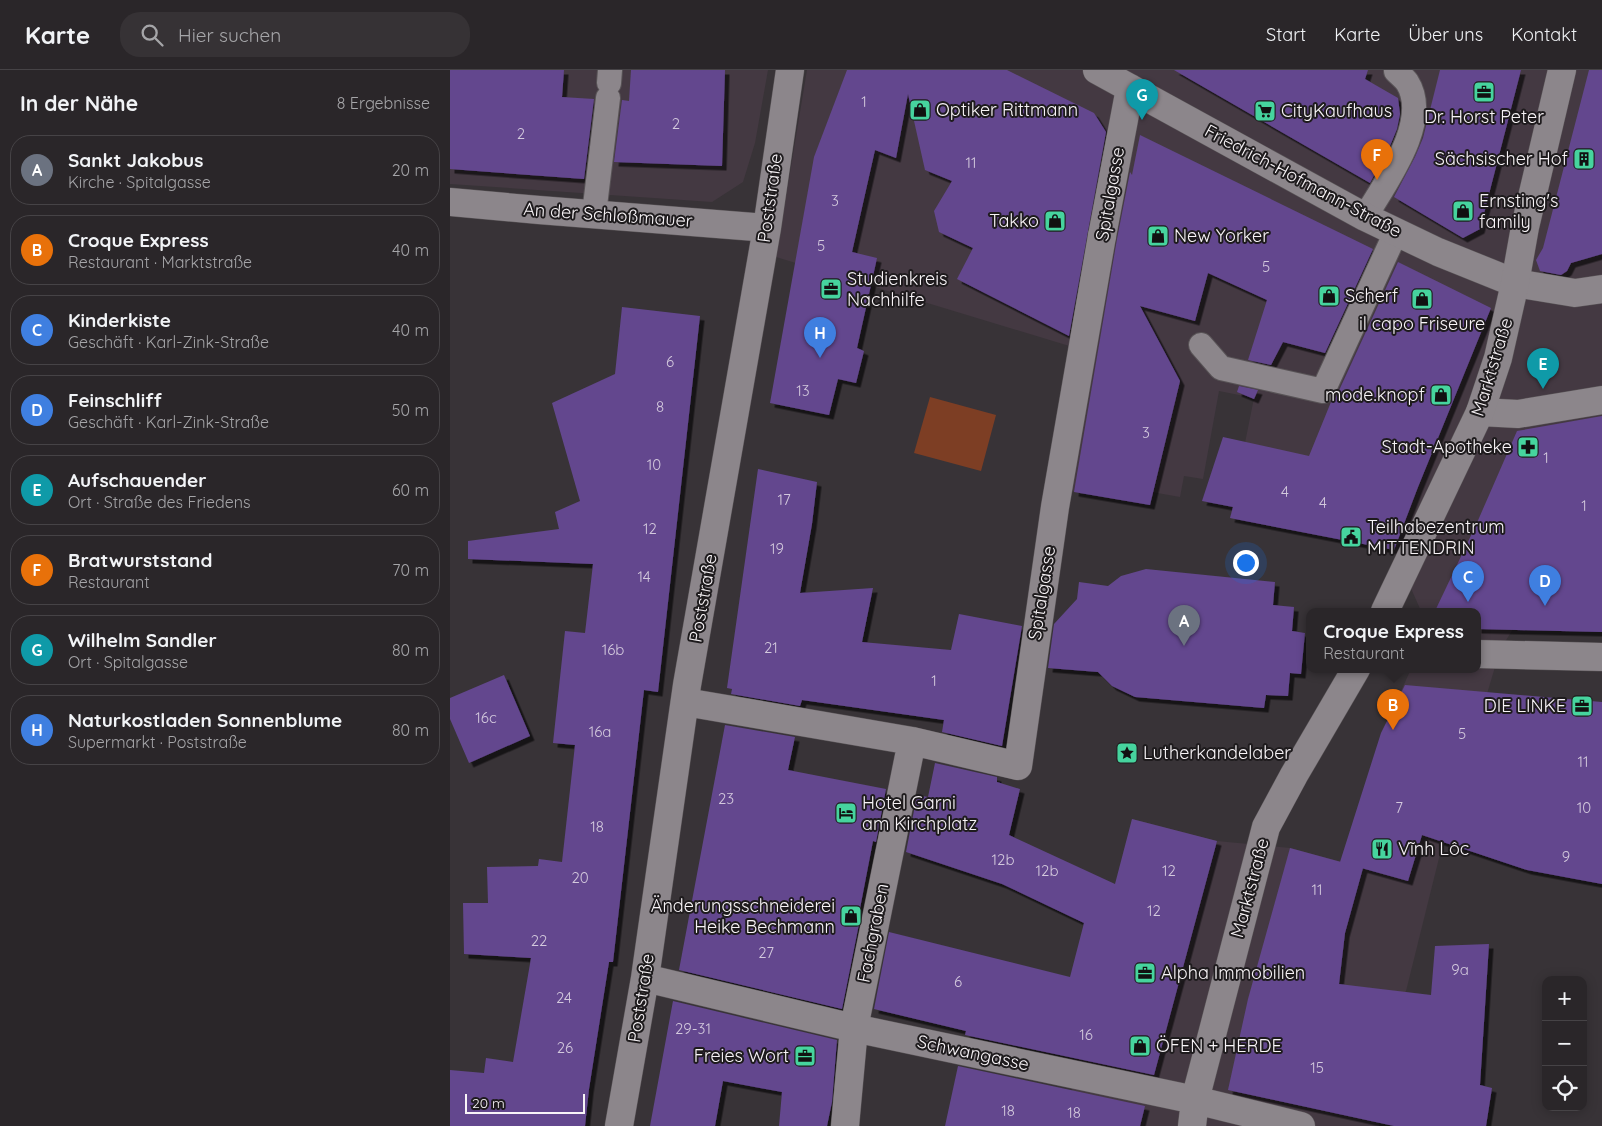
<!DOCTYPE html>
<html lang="de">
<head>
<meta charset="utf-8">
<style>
	body { margin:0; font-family:Quicksand,sans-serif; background:#363235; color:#f1f3f6 }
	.controls { position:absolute; right:15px; bottom:15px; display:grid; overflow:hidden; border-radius:10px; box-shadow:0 2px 12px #0003 }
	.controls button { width:45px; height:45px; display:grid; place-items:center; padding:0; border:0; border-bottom:1px solid #464346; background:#2a2629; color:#f1f3f6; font:25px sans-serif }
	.scale { position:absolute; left:15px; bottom:12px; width:120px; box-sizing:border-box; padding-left:5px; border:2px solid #f8f4f7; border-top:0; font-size:14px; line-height:18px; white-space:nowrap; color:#f8f4f7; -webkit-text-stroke:4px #1e1b1d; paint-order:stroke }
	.you { position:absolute; left:795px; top:492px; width:18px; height:18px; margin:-12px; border:4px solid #fff; border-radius:50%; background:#1a73e8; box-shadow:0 0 0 8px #1a73e833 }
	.badge { display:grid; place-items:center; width:32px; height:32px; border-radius:50%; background:#46d49e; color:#fff; font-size:16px; font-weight:700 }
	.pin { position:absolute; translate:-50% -41px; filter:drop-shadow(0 1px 2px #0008) }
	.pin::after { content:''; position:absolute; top:26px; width:18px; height:15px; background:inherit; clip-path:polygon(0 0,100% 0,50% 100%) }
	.popup { position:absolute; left:856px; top:538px; width:175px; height:65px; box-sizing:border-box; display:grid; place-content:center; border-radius:10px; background:#2a2629; filter:drop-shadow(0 1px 4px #0005); font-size:16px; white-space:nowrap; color:#a5a5a8 }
	.popup b { font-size:19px; color:#f1f3f6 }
	.popup::after { content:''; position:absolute; left:50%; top:100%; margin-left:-10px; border:10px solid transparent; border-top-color:#2a2629 }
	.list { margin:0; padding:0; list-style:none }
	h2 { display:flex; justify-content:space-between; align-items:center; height:65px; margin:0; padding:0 20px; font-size:21px }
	h2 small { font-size:16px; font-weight:400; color:#a5a5a8 }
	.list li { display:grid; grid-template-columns:32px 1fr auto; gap:15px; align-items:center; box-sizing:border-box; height:70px; margin:0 10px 10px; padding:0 10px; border:1px solid #464346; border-radius:20px }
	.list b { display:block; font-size:19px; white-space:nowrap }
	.list p { margin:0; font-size:16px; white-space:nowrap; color:#a5a5a8 }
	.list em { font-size:16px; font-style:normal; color:#a5a5a8 }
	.icon { flex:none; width:28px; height:28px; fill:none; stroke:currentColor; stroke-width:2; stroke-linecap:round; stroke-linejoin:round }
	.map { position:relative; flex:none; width:1152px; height:1056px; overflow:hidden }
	header { display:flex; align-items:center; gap:30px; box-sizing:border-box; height:70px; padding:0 25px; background:#2a2629; border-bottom:1px solid #464346 }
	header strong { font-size:24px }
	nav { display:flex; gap:28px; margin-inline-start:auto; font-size:18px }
	.search { width:350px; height:45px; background:#363235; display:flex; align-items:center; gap:12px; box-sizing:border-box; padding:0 18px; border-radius:20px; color:#a5a5a8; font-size:19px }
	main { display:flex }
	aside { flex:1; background:#2a2629 }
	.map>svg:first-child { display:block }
	.built { fill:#443942 }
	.green { fill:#7d3e24 }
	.building { fill:#63478e; filter:url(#shadow) }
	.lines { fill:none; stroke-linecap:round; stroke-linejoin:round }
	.service-casing { stroke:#585356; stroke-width:26 }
	.pedestrian-casing { stroke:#585356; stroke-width:29 }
	.minor-casing { stroke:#585356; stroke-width:29 }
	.service { stroke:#8c868b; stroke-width:24 }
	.pedestrian { stroke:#8c868b; stroke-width:28 }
	.minor { stroke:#8c868b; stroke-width:28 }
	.labels { text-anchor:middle; stroke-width:4; stroke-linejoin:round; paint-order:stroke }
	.number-label { font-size:15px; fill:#d3c9dd }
	.poi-label { font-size:18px; fill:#f8f4f7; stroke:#1e1b1d; text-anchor:start }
	.street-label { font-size:18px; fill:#f8f4f7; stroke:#1e1b1d }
</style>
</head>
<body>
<header>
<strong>Karte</strong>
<div class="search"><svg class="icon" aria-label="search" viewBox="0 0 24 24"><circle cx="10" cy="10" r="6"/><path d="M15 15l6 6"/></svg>Hier suchen</div>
<nav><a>Start</a><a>Karte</a><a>Über uns</a><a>Kontakt</a></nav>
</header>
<main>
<aside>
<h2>In der Nähe<small>8 Ergebnisse</small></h2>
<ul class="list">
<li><span class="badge" style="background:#6b7280">A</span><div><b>Sankt Jakobus</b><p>Kirche · Spitalgasse</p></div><em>20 m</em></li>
<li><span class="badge" style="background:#e8710a">B</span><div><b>Croque Express</b><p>Restaurant · Marktstraße</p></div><em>40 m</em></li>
<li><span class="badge" style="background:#3f7fe0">C</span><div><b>Kinderkiste</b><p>Geschäft · Karl-Zink-Straße</p></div><em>40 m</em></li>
<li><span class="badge" style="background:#3f7fe0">D</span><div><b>Feinschliff</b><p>Geschäft · Karl-Zink-Straße</p></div><em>50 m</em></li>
<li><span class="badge" style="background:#0f9aa8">E</span><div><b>Aufschauender</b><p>Ort · Straße des Friedens</p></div><em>60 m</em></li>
<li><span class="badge" style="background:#e8710a">F</span><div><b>Bratwurststand</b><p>Restaurant</p></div><em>70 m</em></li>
<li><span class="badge" style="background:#0f9aa8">G</span><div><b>Wilhelm Sandler</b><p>Ort · Spitalgasse</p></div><em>80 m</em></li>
<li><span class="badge" style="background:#3f7fe0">H</span><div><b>Naturkostladen Sonnenblume</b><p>Supermarkt · Poststraße</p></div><em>80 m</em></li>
</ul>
</aside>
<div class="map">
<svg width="1152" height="1056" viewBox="0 0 1152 1056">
	<defs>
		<filter id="shadow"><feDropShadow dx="4.5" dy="4.5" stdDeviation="0" flood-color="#0009"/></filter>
	</defs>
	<rect width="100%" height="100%" fill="#383337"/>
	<path class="built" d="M 0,0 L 318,0 L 305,73 L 293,112 L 262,132 L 0,114 Z
		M 357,0 L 1152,0 L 1152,448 L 1121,465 L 1050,580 L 992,776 L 928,1034 L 929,1056 L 614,1056 L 682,749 L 767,771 L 840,778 L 892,792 L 936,654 L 961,599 L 1027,599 L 1027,541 L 971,541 L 944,480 L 780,448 L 804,328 L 769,321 L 753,409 L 734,406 L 730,427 L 702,422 L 700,435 L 620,421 L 626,278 L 326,187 Z"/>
	<path class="green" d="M 480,327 L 546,345 L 531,401 L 464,383 Z"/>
	<path class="building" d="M 0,0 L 114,0 L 112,27 L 144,29 L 134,109 L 0,99 Z
		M 181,0 L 275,0 L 272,96 L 164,92 L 172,30 L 179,31 Z
		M 397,0 L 557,0 L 644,43 L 656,62 L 619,266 L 507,209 L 523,178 L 489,162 L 484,141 L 502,111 L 475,100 L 458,24 L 446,88 L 425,80 L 402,182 L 427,188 L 407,278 L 414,281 L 406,313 L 388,309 L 379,345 L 320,333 L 364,87 Z
		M 724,0 L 918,0 L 915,9 L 948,28 L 950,44 L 947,59 L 940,76 L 920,113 Z
		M 990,0 L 1071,0 L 1030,159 L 1013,168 L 944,127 L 965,87 L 973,68 Z
		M 1139,0 L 1152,0 L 1152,184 L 1121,193 L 1117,201 L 1111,205 L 1090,201 L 1086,190 L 1093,178 Z
		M 690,65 L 923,179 L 875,283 L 833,272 L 821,295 L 798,290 L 817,230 L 758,203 L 745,251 L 690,236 L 730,311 L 700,435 L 624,422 L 667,169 L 680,102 L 682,105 Z
		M 948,192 L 1041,238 L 968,417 L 944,480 L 780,448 L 783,437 L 752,431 L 773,367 L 859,386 L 881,332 L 886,327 Z
		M 172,237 L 250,246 L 208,622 L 194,620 L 163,892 L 159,892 L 139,1019 L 135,1056 L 0,1056 L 0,1000 L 34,1003 L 36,988 L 63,992 L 81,888 L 14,884 L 13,833 L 38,833 L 37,797 L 88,796 L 89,789 L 112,792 L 125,675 L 103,673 L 115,561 L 135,563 L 143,494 L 18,489 L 18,471 L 109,459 L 105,442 L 130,431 L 102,333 L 165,304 Z
		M 789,316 L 808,320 L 804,329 L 787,322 Z
		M 1152,346 L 1152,562 L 1027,559 L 1027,541 L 985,541 L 1026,455 L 1067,361 Z
		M 308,399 L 367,412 L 362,454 L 350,523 L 423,518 L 412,572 L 501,580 L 509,544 L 572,556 L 552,676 L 492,662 L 494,650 L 352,630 L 350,636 L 281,624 L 282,619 L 277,618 Z
		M 696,499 L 825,512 L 823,535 L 844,537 L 842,561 L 855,563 L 851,604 L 840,603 L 838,626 L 816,625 L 814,638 L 685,627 L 662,616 L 648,602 L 598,598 L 604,554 L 627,529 L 629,512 L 658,516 L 671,506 Z
		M 54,605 L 80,666 L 19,693 L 0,649 L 0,628 Z
		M 955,615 L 1152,632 L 1152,814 L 1077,800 L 972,765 L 958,811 L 890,792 L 931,663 Z
		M 275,655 L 345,667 L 338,700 L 436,719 L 426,772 L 423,771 L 407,854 L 409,854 L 392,939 L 229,900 Z
		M 485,693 L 547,707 L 547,712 L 570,719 L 559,765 L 665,814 L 682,749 L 767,771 L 704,1005 L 515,965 L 516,961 L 424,939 L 439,862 L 620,907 L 634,853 L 552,814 L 456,782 L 467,725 L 478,727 Z
		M 840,778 L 913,798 L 895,863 L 889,914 L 981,925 L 985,876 L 1039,874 L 1030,1015 L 1042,1018 L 1036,1056 L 944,1056 L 778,1020 L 798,929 Z
		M 223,931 L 387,970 L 382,1032 L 377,1056 L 329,1056 L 332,1022 L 273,1011 L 265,1056 L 200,1056 Z
		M 508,996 L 695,1036 L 690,1056 L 495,1056 Z"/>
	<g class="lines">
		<g class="service-casing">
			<path id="service" d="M 159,13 L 160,0
				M 144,144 L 158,28
				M 915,147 C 935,113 982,51 957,12 C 954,8 949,4 946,1
				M 751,275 L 771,298 L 873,321 L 946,162"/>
		</g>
		<g class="pedestrian-casing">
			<path id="pedestrian" d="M 647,0 L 915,147 L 988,182 L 1065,213 L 1125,223 L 1152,219
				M 652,166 L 680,18
				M 1030,342 L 1068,344 L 1152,330"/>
		</g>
		<g class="minor-casing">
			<path id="minor" d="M 0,132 L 89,140 L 317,158
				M 935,541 L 1030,342 L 1048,288 L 1065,213 L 1075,157 L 1112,0
				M 1027,584 L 1152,587
				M 235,632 L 462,671 L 568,696 L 605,437 L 652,166
				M 195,908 L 404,958 L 745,1030 L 851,1056
				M 169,1056 L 195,908 L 237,615 L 317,158 L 340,0
				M 395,1056 L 404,958 L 462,671
				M 742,1056 L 745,1030 L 816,757 L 844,705 L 906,599"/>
		</g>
		<use href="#service" class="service"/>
		<use href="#pedestrian" class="pedestrian"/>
		<use href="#minor" class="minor"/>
	</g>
	<defs>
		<g id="office-square" transform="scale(1.125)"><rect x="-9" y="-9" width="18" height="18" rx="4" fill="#46d49e" stroke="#1e1b1d"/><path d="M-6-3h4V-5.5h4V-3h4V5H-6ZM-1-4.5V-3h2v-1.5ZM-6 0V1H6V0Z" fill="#111"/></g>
		<g id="shop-square" transform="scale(1.125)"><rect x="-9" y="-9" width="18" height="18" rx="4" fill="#46d49e" stroke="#1e1b1d"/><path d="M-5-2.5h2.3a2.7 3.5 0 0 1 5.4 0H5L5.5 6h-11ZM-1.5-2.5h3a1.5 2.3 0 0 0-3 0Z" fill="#111"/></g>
		<g id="supermarket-square" transform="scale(1.125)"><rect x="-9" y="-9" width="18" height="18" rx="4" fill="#46d49e" stroke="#1e1b1d"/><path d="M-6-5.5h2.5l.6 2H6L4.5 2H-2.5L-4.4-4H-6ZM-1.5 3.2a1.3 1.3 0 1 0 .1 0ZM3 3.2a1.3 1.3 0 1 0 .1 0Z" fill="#111"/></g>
		<g id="building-square" transform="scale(1.125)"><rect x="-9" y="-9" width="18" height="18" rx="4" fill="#46d49e" stroke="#1e1b1d"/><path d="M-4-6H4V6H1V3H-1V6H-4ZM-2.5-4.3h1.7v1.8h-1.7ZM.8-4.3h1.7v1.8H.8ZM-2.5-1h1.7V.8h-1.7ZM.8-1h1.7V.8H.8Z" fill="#111"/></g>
		<g id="pharmacy-square" transform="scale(1.125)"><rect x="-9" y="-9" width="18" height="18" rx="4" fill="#46d49e" stroke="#1e1b1d"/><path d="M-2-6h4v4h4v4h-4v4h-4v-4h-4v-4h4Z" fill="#111"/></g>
		<g id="civic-square" transform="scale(1.125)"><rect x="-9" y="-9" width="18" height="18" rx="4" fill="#46d49e" stroke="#1e1b1d"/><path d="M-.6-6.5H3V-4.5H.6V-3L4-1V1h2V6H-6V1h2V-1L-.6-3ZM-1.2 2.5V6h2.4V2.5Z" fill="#111"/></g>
		<g id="sight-square" transform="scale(1.125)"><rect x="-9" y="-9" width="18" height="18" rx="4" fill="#46d49e" stroke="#1e1b1d"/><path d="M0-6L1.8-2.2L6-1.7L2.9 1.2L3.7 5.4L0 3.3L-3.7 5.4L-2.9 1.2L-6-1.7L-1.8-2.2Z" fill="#111"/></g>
		<g id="hotel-square" transform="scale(1.125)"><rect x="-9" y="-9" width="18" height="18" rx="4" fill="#46d49e" stroke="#1e1b1d"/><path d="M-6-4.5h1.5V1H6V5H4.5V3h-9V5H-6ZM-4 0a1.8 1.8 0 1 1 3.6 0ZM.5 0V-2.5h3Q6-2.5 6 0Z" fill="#111"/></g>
		<g id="restaurant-square" transform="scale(1.125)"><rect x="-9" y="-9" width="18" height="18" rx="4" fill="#46d49e" stroke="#1e1b1d"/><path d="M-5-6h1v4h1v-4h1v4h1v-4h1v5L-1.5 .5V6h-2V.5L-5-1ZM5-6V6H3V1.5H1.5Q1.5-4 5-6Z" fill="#111"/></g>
	</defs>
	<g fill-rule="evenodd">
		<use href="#office-square" x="1034" y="22"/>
		<use href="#shop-square" x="470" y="40"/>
		<use href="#supermarket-square" x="815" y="41"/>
		<use href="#building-square" x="1134" y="89"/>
		<use href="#shop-square" x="1013" y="141"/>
		<use href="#shop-square" x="605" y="151"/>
		<use href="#shop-square" x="708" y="166"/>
		<use href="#office-square" x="381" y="219"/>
		<use href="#shop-square" x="879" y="226"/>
		<use href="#shop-square" x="972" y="229"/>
		<use href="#shop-square" x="991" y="325"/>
		<use href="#pharmacy-square" x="1078" y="377"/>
		<use href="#civic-square" x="901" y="467"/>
		<use href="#office-square" x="1132" y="636"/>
		<use href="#sight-square" x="677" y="683"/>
		<use href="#hotel-square" x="396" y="743"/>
		<use href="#restaurant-square" x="932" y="779"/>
		<use href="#shop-square" x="401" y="846"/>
		<use href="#office-square" x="695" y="903"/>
		<use href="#shop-square" x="690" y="976"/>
		<use href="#office-square" x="355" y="986"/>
	</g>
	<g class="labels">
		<g class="number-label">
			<text x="414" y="37">1</text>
			<text x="226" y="59">2</text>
			<text x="71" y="69">2</text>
			<text x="521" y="98">11</text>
			<text x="385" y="136">3</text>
			<text x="371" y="181">5</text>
			<text x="816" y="202">5</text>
			<text x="220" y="297">6</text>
			<text x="353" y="326">13</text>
			<text x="210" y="342">8</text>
			<text x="696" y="368">3</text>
			<text x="1096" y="393">1</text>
			<text x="204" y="400">10</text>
			<text x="835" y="427">4</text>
			<text x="334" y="435">17</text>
			<text x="873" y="438">4</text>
			<text x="1134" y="441">1</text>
			<text x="200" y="464">12</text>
			<text x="327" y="484">19</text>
			<text x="194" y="512">14</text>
			<text x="321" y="583">21</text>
			<text x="163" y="585">16b</text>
			<text x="484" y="616">1</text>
			<text x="36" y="653">16c</text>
			<text x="150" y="667">16a</text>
			<text x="1012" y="669">5</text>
			<text x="1133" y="697">11</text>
			<text x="276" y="734">23</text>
			<text x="949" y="743">7</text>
			<text x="1134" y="743">10</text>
			<text x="147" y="762">18</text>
			<text x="1116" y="792">9</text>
			<text x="553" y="795">12b</text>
			<text x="597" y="806">12b</text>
			<text x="719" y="806">12</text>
			<text x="130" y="813">20</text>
			<text x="867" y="825">11</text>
			<text x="704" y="846">12</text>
			<text x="89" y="876">22</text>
			<text x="316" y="888">27</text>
			<text x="1010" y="905">9a</text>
			<text x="508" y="917">6</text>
			<text x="114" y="933">24</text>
			<text x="243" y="964">29-31</text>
			<text x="636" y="970">16</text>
			<text x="115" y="983">26</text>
			<text x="867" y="1003">15</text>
			<text x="558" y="1046">18</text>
			<text x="624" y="1048">18</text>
		</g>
		<g class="poi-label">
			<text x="486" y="46">Optiker Rittmann</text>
			<text x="831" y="47">CityKaufhaus</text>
			<text x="1034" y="53" text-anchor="middle">Dr. Horst Peter</text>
			<text x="1118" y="95" text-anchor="end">Sächsischer Hof</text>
			<text x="1029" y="137">Ernsting's<tspan x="1029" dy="21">family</tspan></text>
			<text x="589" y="157" text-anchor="end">Takko</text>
			<text x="724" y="172">New Yorker</text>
			<text x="397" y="215">Studienkreis<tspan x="397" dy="21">Nachhilfe</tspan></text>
			<text x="895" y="232">Scherf</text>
			<text x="972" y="260" text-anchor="middle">il capo Friseure</text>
			<text x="975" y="331" text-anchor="end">mode.knopf</text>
			<text x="1062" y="383" text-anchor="end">Stadt-Apotheke</text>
			<text x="917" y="463">Teilhabezentrum<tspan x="917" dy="21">MITTENDRIN</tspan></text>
			<text x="1116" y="642" text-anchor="end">DIE LINKE</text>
			<text x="693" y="689">Lutherkandelaber</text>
			<text x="412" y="739">Hotel Garni<tspan x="412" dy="21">am Kirchplatz</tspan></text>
			<text x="948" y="785">Vĩnh Lôc</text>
			<text x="385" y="842" text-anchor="end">Änderungsschneiderei<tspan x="385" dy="21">Heike Bechmann</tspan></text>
			<text x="711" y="909">Alpha Immobilien</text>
			<text x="706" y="982">ÖFEN + HERDE</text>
			<text x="339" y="992" text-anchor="end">Freies Wort</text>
		</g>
		<g class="street-label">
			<text transform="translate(853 111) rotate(28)" y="6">Friedrich-Hofmann-Straße</text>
			<text transform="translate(660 124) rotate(-80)" y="6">Spitalgasse</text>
			<text transform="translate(320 128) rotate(-82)" y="6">Poststraße</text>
			<text transform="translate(158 145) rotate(4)" y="6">An der Schloßmauer</text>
			<text transform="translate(1042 297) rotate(-73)" y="6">Marktstraße</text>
			<text transform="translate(592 523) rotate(-81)" y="6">Spitalgasse</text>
			<text transform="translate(253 528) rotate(-80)" y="6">Poststraße</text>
			<text transform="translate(800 818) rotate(-75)" y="6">Marktstraße</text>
			<text transform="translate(423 863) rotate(-79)" y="6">Fachgraben</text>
			<text transform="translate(191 928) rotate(-81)" y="6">Poststraße</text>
			<text transform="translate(523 983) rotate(12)" y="6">Schwangasse</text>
		</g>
	</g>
</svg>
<div class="controls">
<button>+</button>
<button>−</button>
<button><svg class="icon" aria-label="locate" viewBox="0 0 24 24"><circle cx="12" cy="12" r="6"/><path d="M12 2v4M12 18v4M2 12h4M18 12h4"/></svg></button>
</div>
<div class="scale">20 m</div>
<div class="you"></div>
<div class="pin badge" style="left:734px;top:576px;background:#6b7280">A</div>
<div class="pin badge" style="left:943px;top:660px;background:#e8710a">B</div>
<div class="popup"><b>Croque Express</b>Restaurant</div>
<div class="pin badge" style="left:1018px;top:532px;background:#3f7fe0">C</div>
<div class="pin badge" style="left:1095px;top:536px;background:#3f7fe0">D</div>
<div class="pin badge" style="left:1093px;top:319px;background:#0f9aa8">E</div>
<div class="pin badge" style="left:927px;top:110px;background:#e8710a">F</div>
<div class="pin badge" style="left:692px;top:50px;background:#0f9aa8">G</div>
<div class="pin badge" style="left:370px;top:288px;background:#3f7fe0">H</div>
</div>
</main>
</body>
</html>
